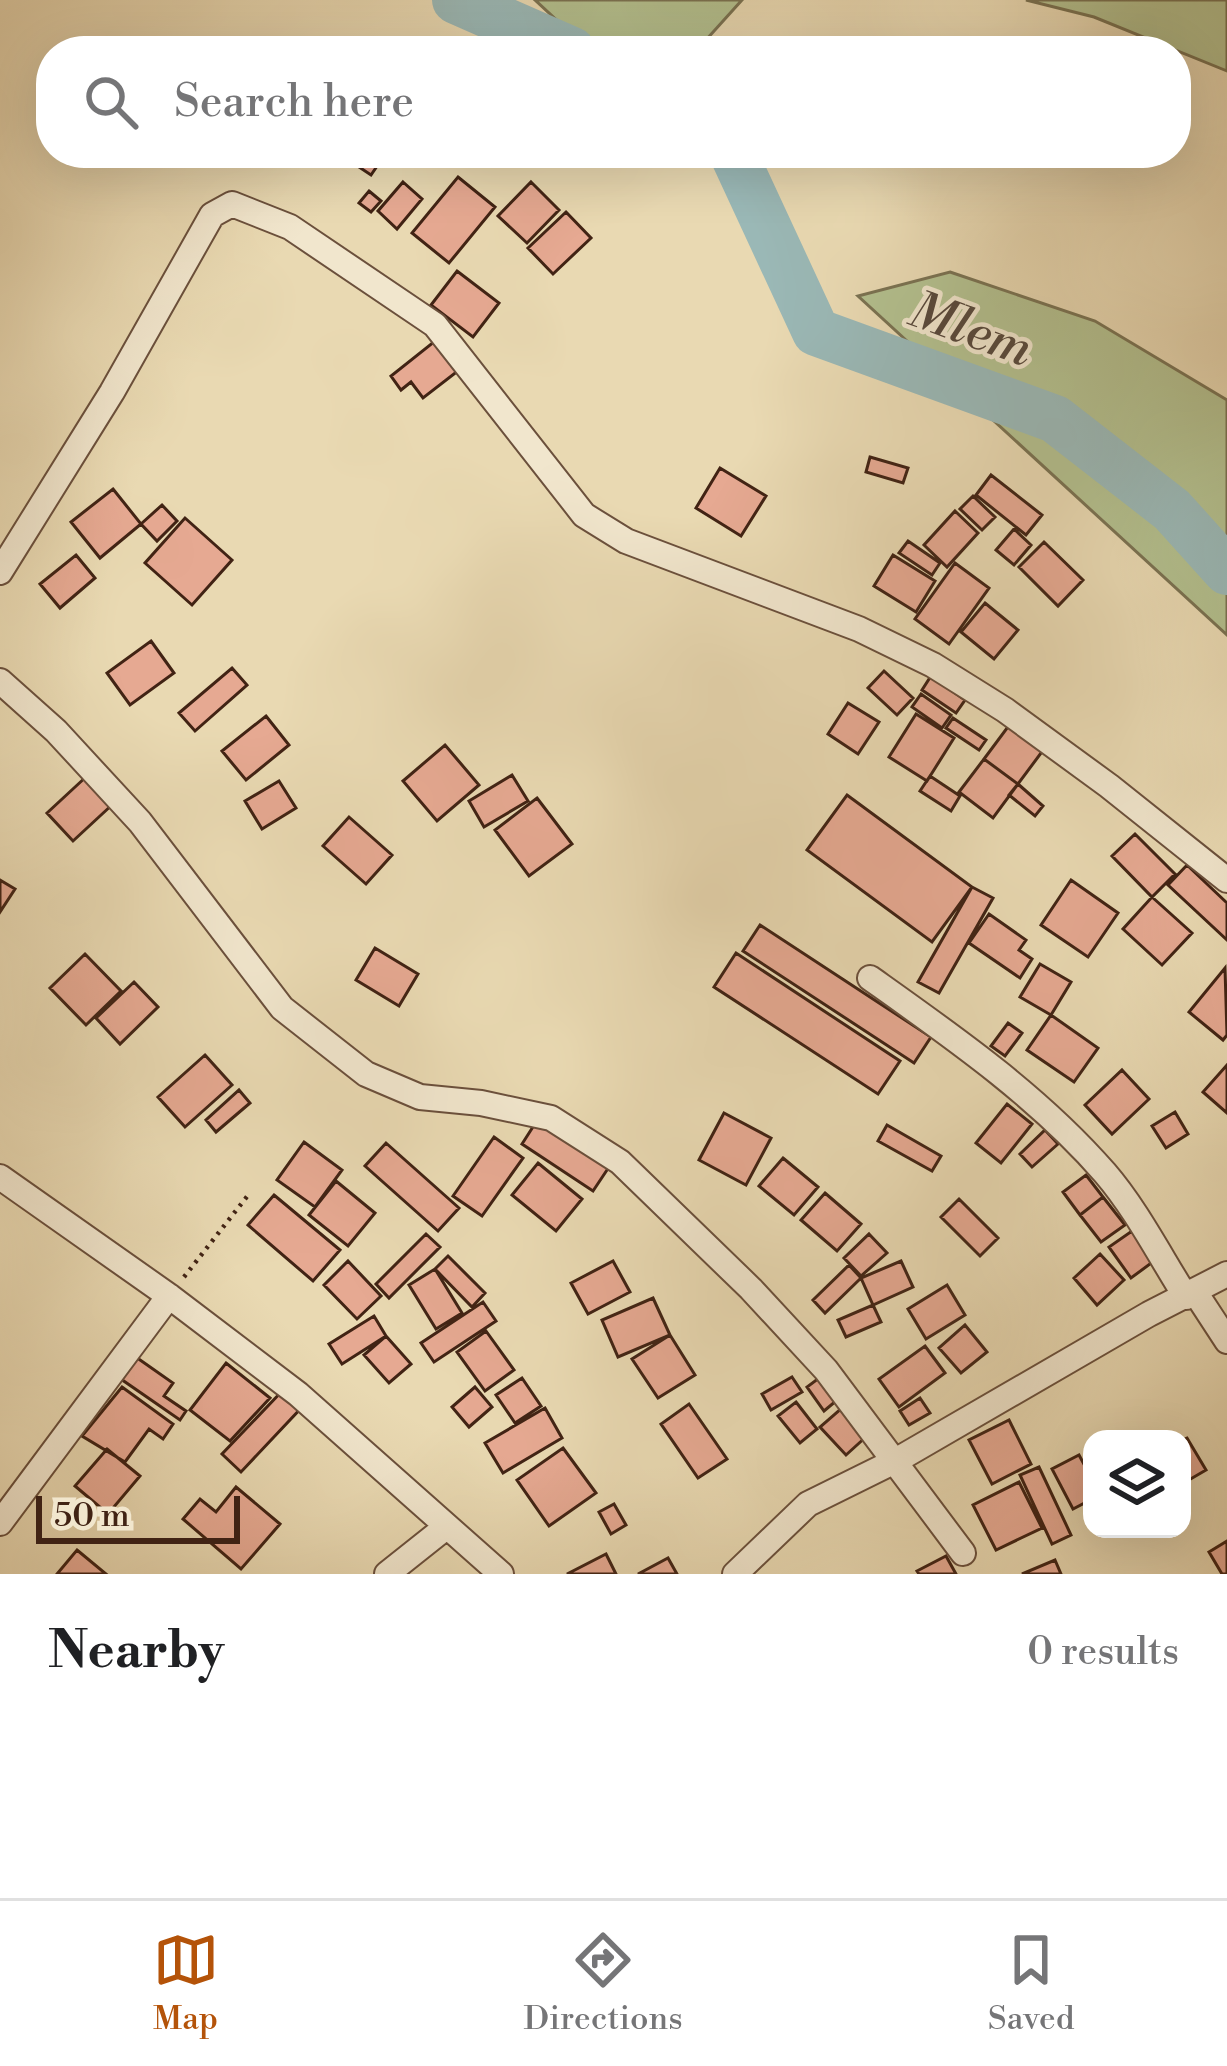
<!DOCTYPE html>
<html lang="en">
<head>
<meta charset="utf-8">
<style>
	body { margin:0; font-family:"Libre Bodoni",serif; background:#f6f6f6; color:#202124 }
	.controls { position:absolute; right:36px; bottom:36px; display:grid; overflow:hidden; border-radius:24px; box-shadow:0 12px 48px #0002 }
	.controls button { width:108px; height:108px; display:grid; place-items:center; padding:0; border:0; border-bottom:3px solid #e0e0e0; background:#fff; color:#202124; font:60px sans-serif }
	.scale { position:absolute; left:36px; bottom:30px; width:204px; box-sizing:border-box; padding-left:12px; border:6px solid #412314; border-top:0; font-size:33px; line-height:42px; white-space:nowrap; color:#412314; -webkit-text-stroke:9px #f1e6cd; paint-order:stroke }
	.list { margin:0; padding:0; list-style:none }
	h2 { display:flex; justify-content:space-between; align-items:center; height:156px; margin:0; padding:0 48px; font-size:51px }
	h2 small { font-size:39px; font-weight:400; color:#757577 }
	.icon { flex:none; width:66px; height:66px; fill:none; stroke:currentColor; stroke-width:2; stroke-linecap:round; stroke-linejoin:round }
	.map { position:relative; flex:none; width:1227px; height:1574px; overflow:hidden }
	.search { position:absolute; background:#fff; box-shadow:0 12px 48px #0002; left:36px; right:36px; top:36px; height:132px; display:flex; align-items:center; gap:30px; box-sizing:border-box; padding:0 42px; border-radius:48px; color:#757577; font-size:45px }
	.sheet { height:324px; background:#fff }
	nav { display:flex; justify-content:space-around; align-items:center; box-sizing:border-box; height:168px; border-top:3px solid #e0e0e0; background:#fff; font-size:33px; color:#757577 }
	nav a { display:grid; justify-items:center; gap:6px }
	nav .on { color:#b45309 }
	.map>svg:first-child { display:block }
	.green { fill:#b3c08f; stroke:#7a7252; stroke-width:3 }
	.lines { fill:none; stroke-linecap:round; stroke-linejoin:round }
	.river { stroke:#9ab8b6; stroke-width:48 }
	.building { fill:#e6a992; stroke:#412314; stroke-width:3 }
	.minor-casing { stroke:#6b503c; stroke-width:28 }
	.path { stroke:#412314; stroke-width:4.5; stroke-dasharray:3 6; stroke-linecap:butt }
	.minor { stroke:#f1e6cd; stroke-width:24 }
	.labels { text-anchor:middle; stroke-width:9; stroke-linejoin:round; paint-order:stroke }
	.water-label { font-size:51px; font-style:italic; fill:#57483c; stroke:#f1e6cd }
</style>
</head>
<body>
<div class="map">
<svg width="1227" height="1574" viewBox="0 0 1227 1574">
	<rect width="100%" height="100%" fill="#e9d9b2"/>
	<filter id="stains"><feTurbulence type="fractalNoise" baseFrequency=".00167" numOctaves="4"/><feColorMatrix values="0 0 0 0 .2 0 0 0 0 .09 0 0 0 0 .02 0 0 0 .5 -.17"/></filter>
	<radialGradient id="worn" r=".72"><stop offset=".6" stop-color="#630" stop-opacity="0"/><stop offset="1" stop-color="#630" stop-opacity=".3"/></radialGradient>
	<path class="green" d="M 535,0 L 742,0 L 696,51 L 590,51 Z
		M 1026,0 L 1227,0 L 1227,71 L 1094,17 Z
		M 950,272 L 1095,321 L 1227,400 L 1227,635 L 858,296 Z"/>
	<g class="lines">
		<path class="river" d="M 456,0 L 572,51
			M 733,153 L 816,332 L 1055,419 L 1172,510 L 1227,571"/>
	</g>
	<path class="building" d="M 338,153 L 386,153 L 371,175 Z
		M 458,177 L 495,207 L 449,263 L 412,233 Z
		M 403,182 L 422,199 L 397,229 L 378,211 Z
		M 531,182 L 559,210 L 527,243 L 498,216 Z
		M 369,191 L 381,201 L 371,212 L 359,203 Z
		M 566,212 L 591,238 L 553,274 L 528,248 Z
		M 457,271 L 499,303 L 473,337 L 431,305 Z
		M 440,337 L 463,367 L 423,398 L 411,382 L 401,390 L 391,376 Z
		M 870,457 L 908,468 L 903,483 L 866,472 Z
		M 720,468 L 766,496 L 741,536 L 696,508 Z
		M 991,475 L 1042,515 L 1026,535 L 976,495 Z
		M 113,489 L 141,524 L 100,558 L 71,522 Z
		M 973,496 L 995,517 L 982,530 L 960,509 Z
		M 162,505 L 177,521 L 157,541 L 141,524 Z
		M 955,511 L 978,533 L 947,567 L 924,545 Z
		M 185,518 L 232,560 L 192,605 L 145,563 Z
		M 1014,529 L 1031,545 L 1014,565 L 996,550 Z
		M 908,541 L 940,563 L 932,575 L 899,553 Z
		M 1044,542 L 1083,580 L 1058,606 L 1019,567 Z
		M 76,555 L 95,578 L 60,608 L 40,584 Z
		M 893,555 L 935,581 L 916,612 L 874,586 Z
		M 955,563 L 989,588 L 949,644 L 915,619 Z
		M 985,603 L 1018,630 L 994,659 L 961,632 Z
		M 151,641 L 174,673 L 130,705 L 107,673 Z
		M 232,668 L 247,685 L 195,731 L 179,713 Z
		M 884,671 L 913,698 L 897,715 L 868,688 Z
		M 931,676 L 965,700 L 956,713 L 922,690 Z
		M 921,694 L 951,715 L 942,728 L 912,707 Z
		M 848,703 L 879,722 L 858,754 L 828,734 Z
		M 916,714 L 954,738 L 927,781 L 889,757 Z
		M 266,716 L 289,745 L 246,780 L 222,751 Z
		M 953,718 L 986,740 L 979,750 L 946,728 Z
		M 1010,724 L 1044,749 L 1018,784 L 984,759 Z
		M 445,745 L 479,785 L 437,821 L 403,781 Z
		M 984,759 L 1018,784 L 993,818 L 959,792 Z
		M 88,775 L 114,803 L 73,841 L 47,813 Z
		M 512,775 L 528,801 L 484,827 L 469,801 Z
		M 930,776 L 960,796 L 951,811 L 920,791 Z
		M 279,781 L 296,808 L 262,829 L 245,801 Z
		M 1018,784 L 1043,806 L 1035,816 L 1009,795 Z
		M 847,795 L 972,887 L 932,942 L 807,850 Z
		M 537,798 L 572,844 L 529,876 L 495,830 Z
		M 349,817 L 392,855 L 366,884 L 323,846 Z
		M 1135,834 L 1175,874 L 1152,897 L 1112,856 Z
		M 1187,865 L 1227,903 L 1227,940 L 1168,885 Z
		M 0,880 L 15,889 L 0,912 Z
		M 1071,880 L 1118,913 L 1088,957 L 1041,925 Z
		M 972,887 L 993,898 L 939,993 L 918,982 Z
		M 1152,897 L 1192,933 L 1162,965 L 1123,929 Z
		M 989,914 L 1026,940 L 1019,950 L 1032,959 L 1020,978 L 969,943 Z
		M 760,925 L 931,1037 L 914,1063 L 743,951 Z
		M 375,948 L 418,974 L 399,1006 L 356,980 Z
		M 736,953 L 900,1061 L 878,1094 L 714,987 Z
		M 85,954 L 121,991 L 86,1025 L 50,988 Z
		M 1040,964 L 1071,982 L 1051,1015 L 1020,997 Z
		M 1225,968 L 1227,1035 L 1223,1040 L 1189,1012 Z
		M 134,982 L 158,1007 L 120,1044 L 96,1018 Z
		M 1051,1015 L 1098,1048 L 1074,1082 L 1027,1050 Z
		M 1008,1023 L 1022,1033 L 1005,1056 L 991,1046 Z
		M 205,1055 L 232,1085 L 185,1127 L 158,1097 Z
		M 1227,1065 L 1227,1113 L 1203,1092 Z
		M 1122,1070 L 1149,1099 L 1112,1134 L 1085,1105 Z
		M 239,1090 L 250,1103 L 216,1132 L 206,1120 Z
		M 1007,1104 L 1032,1124 L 1001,1163 L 976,1143 Z
		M 1175,1112 L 1188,1134 L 1166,1148 L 1152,1126 Z
		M 724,1113 L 771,1138 L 746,1185 L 699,1160 Z
		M 538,1119 L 609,1167 L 593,1191 L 522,1144 Z
		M 887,1125 L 941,1156 L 932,1171 L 878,1141 Z
		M 1045,1130 L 1058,1144 L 1032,1167 L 1020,1154 Z
		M 494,1137 L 523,1158 L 482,1216 L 453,1196 Z
		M 304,1142 L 342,1170 L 315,1207 L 277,1180 Z
		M 386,1143 L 459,1208 L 438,1231 L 365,1166 Z
		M 783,1158 L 818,1187 L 794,1215 L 759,1186 Z
		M 538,1163 L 582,1199 L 556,1231 L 512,1195 Z
		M 1086,1175 L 1103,1197 L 1080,1215 L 1063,1192 Z
		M 336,1181 L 375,1213 L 348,1246 L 309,1215 Z
		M 825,1193 L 861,1224 L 837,1251 L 801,1220 Z
		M 274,1195 L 340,1250 L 313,1281 L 248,1225 Z
		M 1103,1197 L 1125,1225 L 1101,1242 L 1080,1215 Z
		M 959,1199 L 998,1238 L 980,1256 L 941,1217 Z
		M 1132,1231 L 1154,1261 L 1131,1278 L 1109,1247 Z
		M 426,1234 L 440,1247 L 389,1298 L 376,1284 Z
		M 869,1234 L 887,1253 L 861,1276 L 844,1258 Z
		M 1100,1254 L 1124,1280 L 1097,1305 L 1074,1278 Z
		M 448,1256 L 485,1293 L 472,1307 L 435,1269 Z
		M 348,1261 L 381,1296 L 357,1319 L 324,1285 Z
		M 613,1261 L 630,1292 L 588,1314 L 571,1283 Z
		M 901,1261 L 913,1287 L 873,1305 L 861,1278 Z
		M 849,1265 L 861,1278 L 825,1313 L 813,1300 Z
		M 435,1269 L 462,1313 L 436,1329 L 409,1285 Z
		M 947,1285 L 965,1315 L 926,1339 L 908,1309 Z
		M 653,1298 L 670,1335 L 618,1357 L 602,1320 Z
		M 483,1302 L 496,1321 L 434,1362 L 421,1343 Z
		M 873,1305 L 881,1322 L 846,1337 L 838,1320 Z
		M 374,1316 L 386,1336 L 342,1364 L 329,1344 Z
		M 965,1325 L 987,1352 L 961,1373 L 939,1348 Z
		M 486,1331 L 514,1370 L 485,1391 L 457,1352 Z
		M 670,1335 L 695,1375 L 658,1398 L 632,1359 Z
		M 386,1336 L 411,1364 L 389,1383 L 364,1355 Z
		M 925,1346 L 945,1373 L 899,1407 L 879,1379 Z
		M 133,1355 L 173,1383 L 164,1396 L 186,1411 L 180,1420 L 118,1377 Z
		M 226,1363 L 270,1398 L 230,1441 L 190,1410 Z
		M 792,1377 L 802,1392 L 771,1410 L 762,1394 Z
		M 522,1378 L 541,1406 L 515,1423 L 496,1395 Z
		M 819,1378 L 836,1401 L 824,1411 L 807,1387 Z
		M 122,1387 L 173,1424 L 163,1439 L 149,1429 L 125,1462 L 82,1436 Z
		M 475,1387 L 492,1407 L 469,1427 L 452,1407 Z
		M 285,1388 L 304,1405 L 241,1472 L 222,1454 Z
		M 920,1398 L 930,1413 L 909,1425 L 900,1411 Z
		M 796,1402 L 817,1429 L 800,1443 L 778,1416 Z
		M 689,1404 L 727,1459 L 698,1478 L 661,1424 Z
		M 843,1407 L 868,1435 L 846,1455 L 820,1427 Z
		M 545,1408 L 562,1438 L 503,1473 L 485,1443 Z
		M 1009,1420 L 1031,1464 L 992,1484 L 969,1440 Z
		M 1187,1438 L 1206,1470 L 1182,1484 L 1182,1440 Z
		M 563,1448 L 596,1493 L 549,1526 L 517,1480 Z
		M 107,1449 L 140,1476 L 108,1514 L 75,1486 Z
		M 1079,1455 L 1092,1479 L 1092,1499 L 1073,1509 L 1052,1469 Z
		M 1039,1467 L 1071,1535 L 1052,1544 L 1020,1475 Z
		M 1019,1482 L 1042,1528 L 996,1550 L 973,1505 Z
		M 236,1487 L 280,1524 L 241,1569 L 183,1519 L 200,1499 L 216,1512 Z
		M 614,1504 L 626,1525 L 611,1534 L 599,1512 Z
		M 1227,1541 L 1227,1574 L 1222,1574 L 1209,1552 Z
		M 77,1550 L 106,1574 L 57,1574 Z
		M 606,1554 L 616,1574 L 567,1574 Z
		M 946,1556 L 956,1574 L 919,1574 L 917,1571 Z
		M 668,1558 L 677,1574 L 638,1574 Z
		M 1055,1560 L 1061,1574 L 1022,1574 Z"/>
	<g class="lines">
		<g class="minor-casing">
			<path id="minor" d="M 0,572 L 112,392 L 212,215 L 232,204 L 290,227 L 435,325 L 584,515 L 626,541 L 859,629 L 933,665 L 1005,710 L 1109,786 L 1227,880
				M 0,681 L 56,731 L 140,822 L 282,1008 L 366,1074 L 420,1097 L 481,1103 L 551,1118 L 620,1162 L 751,1289 L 826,1370 L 963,1553
				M 870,978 C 953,1037 1038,1096 1105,1173 C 1136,1209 1160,1256 1186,1297
				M 0,1177 L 169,1296 L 298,1394 L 501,1574
				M 1195,1292 L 1227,1341
				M 0,1523 L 169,1296
				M 387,1574 L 446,1527
				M 735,1574 L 808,1504 L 897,1460 L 1149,1314 L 1227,1274"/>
		</g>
		<path class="path" d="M 184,1277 L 249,1194"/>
		<use href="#minor" class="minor"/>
	</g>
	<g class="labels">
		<g class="water-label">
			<text transform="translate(971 328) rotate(20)" y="18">Mlem</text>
		</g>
	</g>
	<rect width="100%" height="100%" filter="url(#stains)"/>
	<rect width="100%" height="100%" fill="url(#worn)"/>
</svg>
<div class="controls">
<button><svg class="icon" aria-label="layers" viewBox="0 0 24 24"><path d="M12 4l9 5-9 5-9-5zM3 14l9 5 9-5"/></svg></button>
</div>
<div class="scale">50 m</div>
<div class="search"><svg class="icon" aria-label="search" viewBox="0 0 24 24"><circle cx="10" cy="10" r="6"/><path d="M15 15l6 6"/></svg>Search here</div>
</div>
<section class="sheet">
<h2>Nearby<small>0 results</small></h2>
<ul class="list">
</ul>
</section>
<nav>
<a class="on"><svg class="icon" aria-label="map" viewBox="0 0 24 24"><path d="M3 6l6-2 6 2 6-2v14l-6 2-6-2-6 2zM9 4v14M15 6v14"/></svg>Map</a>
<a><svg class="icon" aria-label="directions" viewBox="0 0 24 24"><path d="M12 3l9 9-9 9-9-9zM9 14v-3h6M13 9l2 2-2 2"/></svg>Directions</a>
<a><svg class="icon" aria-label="saved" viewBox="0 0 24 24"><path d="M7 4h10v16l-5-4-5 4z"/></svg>Saved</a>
</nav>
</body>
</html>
